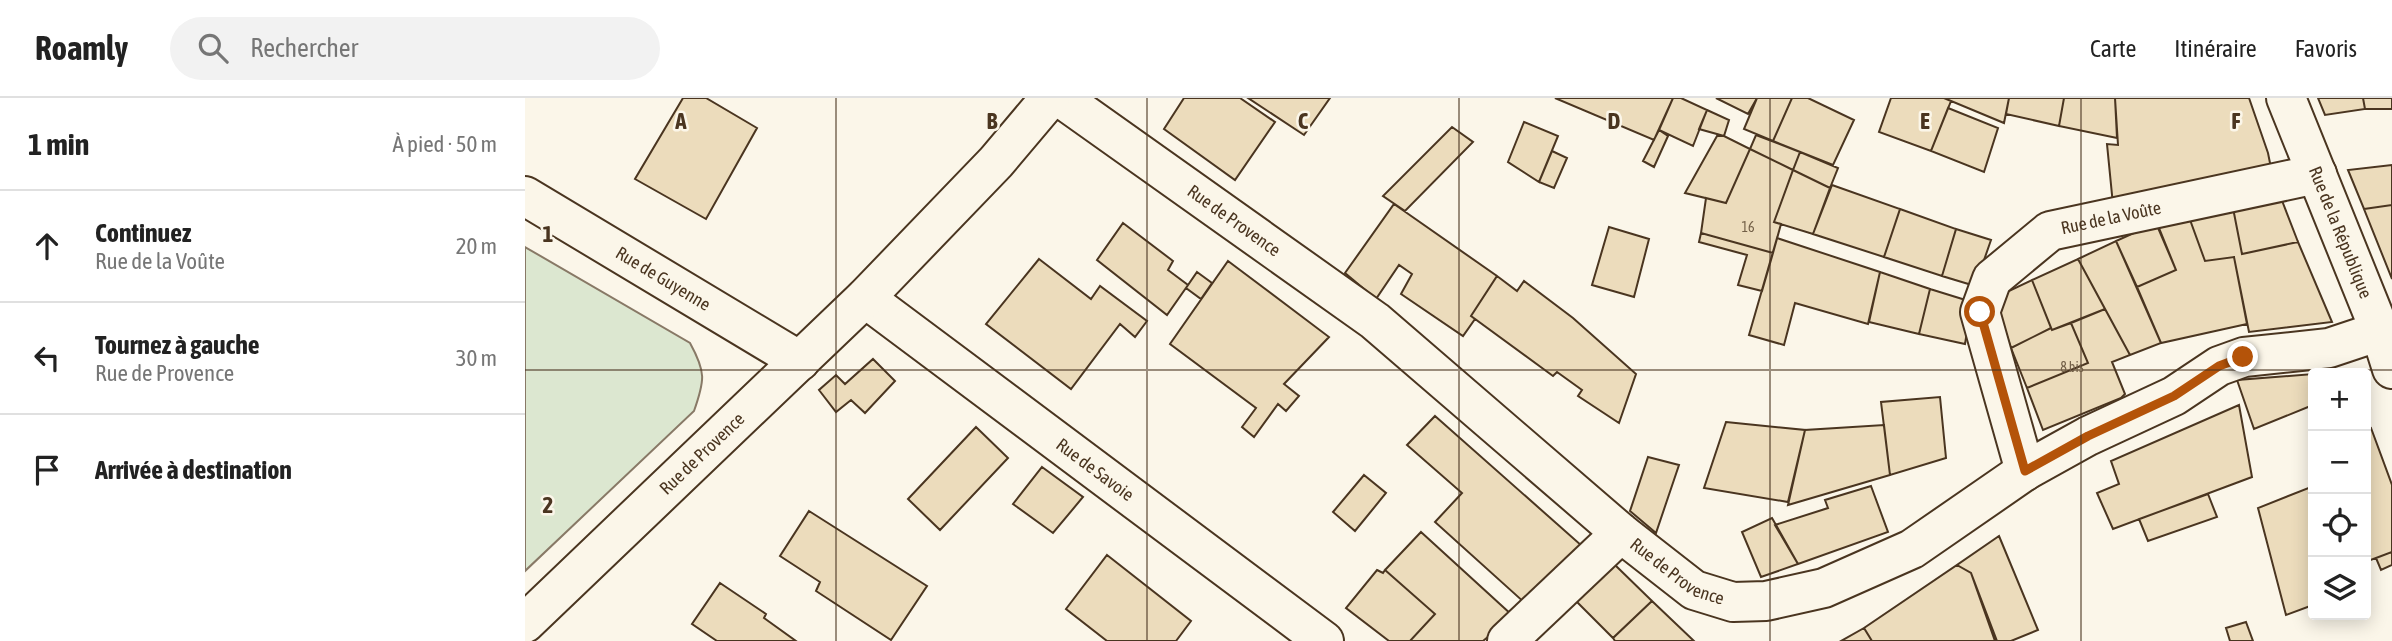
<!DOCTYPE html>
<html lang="fr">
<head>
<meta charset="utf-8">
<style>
	body { margin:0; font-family:"Asap Condensed",sans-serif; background:#f2f2f2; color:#222 }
	.controls { position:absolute; right:21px; bottom:21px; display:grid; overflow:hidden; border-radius:7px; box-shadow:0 4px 18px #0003 }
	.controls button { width:63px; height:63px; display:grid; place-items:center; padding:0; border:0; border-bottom:2px solid #e0e0e0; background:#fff; color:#222; font:35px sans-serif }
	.stop { position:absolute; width:21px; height:21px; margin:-16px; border:5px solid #b45309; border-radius:50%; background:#fff }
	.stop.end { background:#b45309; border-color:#fff; box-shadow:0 2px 7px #0008 }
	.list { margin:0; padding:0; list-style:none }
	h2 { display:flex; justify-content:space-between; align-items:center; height:91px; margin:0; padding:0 28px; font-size:30px }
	h2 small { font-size:23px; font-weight:400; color:#767676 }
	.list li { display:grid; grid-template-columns:46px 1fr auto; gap:21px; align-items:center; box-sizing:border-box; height:112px; padding:0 28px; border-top:2px solid #e0e0e0 }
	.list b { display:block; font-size:26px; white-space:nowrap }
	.list p { margin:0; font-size:23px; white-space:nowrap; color:#767676 }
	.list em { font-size:23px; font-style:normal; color:#767676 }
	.icon { flex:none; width:38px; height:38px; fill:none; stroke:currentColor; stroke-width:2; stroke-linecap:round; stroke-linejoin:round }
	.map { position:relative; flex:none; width:1867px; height:543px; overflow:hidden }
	header { display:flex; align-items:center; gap:42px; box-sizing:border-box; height:98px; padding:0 35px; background:#fff; border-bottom:2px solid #e0e0e0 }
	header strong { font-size:33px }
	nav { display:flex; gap:38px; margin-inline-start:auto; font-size:24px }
	.search { width:490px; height:63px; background:#f2f2f2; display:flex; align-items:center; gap:18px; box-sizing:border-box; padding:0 24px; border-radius:38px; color:#767676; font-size:26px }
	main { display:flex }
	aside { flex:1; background:#fff }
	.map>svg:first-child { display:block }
	.green { fill:#dce7d0; stroke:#887966; stroke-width:2 }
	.building { fill:#ecdcbc; stroke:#4a3520; stroke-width:2 }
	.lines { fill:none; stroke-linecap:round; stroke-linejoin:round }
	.minor-casing { stroke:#4a3520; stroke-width:42 }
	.major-casing { stroke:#4a3520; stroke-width:42 }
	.minor { stroke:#fbf6e9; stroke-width:38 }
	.major { stroke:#fbf6e9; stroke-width:38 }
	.route { stroke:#b45309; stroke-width:9 }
	.grid { fill:none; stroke:#4a3520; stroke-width:2; stroke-opacity:0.55 }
	.labels { text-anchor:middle; stroke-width:5; stroke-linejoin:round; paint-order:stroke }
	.number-label { font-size:14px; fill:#725f47 }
	.street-label { font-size:18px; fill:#4a3520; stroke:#fbf6e9 }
	.grid-label { font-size:23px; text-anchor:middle; font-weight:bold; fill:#4a3520; stroke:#fbf6e9; stroke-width:5; stroke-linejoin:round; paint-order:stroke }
</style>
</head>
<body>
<header>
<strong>Roamly</strong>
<div class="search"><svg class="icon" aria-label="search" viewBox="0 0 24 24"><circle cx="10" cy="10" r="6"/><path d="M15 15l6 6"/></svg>Rechercher</div>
<nav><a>Carte</a><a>Itinéraire</a><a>Favoris</a></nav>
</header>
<main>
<aside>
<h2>1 min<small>À pied · 50 m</small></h2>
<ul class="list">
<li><svg class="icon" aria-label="ahead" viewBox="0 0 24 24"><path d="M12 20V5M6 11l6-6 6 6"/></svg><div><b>Continuez</b><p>Rue de la Voûte</p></div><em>20 m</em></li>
<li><svg class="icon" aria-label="left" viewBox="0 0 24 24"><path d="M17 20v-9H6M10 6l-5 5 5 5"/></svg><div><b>Tournez à gauche</b><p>Rue de Provence</p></div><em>30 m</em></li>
<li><svg class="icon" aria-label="arrive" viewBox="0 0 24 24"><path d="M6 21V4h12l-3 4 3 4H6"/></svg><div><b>Arrivée à destination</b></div></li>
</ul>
</aside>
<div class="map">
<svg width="1867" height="543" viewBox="0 0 1867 543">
	<rect width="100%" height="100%" fill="#fbf6e9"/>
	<path class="green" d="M 0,149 L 165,245 C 181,274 180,282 169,313 L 0,473 Z"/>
	<path class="building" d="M 158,0 L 181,0 L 232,30 L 181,121 L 110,81 Z
		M 659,0 L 715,0 L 750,24 L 710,82 L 639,31 Z
		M 723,0 L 805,0 L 779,37 Z
		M 1030,0 L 1148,0 L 1129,42 Z
		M 1148,0 L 1156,0 L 1182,12 L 1168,48 L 1134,32 Z
		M 1191,0 L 1232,0 L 1223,16 Z
		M 1232,0 L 1267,0 L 1248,43 L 1219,31 Z
		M 1267,0 L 1283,0 L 1329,22 L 1308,67 L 1248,43 Z
		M 1366,0 L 1419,0 L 1426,3 L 1406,53 L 1354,34 Z
		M 1419,0 L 1484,0 L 1479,25 Z
		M 1484,0 L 1539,0 L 1534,28 L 1481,16 Z
		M 1539,0 L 1590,0 L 1592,40 L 1534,28 Z
		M 1590,0 L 1724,0 L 1743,55 L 1748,80 L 1589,117 L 1582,46 L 1593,47 Z
		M 1793,0 L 1838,0 L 1840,11 L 1800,17 Z
		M 1838,0 L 1867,0 L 1867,11 L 1840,11 Z
		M 1423,10 L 1473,30 L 1459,74 L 1406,53 Z
		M 1182,12 L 1204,22 L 1199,38 L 1174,31 Z
		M 999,24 L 1033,38 L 1014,84 L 983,64 Z
		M 927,29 L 948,44 L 880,113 L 858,98 Z
		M 1134,32 L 1143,38 L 1129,69 L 1118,63 Z
		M 1231,37 L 1275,54 L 1268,72 L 1225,51 Z
		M 1192,38 L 1199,38 L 1225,51 L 1201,105 L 1160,95 Z
		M 1225,51 L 1268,72 L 1249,124 L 1256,126 L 1248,155 L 1176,135 L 1181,100 L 1201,105 Z
		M 1027,53 L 1042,60 L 1029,90 L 1014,84 Z
		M 1275,54 L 1313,70 L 1305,90 L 1268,72 Z
		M 1867,67 L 1867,107 L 1839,111 L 1823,72 Z
		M 1268,72 L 1305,90 L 1288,136 L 1249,124 Z
		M 1307,87 L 1375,111 L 1359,159 L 1288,136 Z
		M 1756,100 L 1773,144 L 1717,156 L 1708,110 Z
		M 869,106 L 972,178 L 946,218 L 950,221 L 938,238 L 876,196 L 887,176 L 874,167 L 851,201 L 820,175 Z
		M 1867,107 L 1867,181 L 1839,111 Z
		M 1708,110 L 1717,156 L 1773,144 L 1807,224 L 1724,234 L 1709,159 L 1680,163 L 1664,119 Z
		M 1375,111 L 1431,131 L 1417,178 L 1359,159 Z
		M 1664,119 L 1680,163 L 1709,159 L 1722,226 L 1636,245 L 1612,189 L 1651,172 L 1632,125 Z
		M 598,125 L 648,163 L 643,172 L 663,187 L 642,217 L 572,162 Z
		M 1631,125 L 1651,172 L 1612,189 L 1591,143 Z
		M 1084,129 L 1124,141 L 1109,199 L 1067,187 Z
		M 1431,131 L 1466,142 L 1450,188 L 1417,178 Z
		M 1176,135 L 1248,155 L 1237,193 L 1213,187 L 1222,157 L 1174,144 Z
		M 1252,140 L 1355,174 L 1343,226 L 1270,205 L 1259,247 L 1224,237 Z
		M 1591,143 L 1636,245 L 1605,257 L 1553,161 Z
		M 514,161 L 566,201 L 575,188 L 622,223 L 610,239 L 595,226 L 546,291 L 461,226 Z
		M 1553,161 L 1580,211 L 1527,232 L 1507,182 Z
		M 703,163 L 804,239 L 759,286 L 774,298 L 761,313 L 753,306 L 729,339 L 717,329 L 731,310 L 645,246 Z
		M 672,174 L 687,185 L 676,201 L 661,190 Z
		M 1355,174 L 1405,191 L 1394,236 L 1344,224 Z
		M 972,178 L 992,193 L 999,183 L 1048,220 L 1111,276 L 1094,325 L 1053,298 L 1057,292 L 1032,274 L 1028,278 L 946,218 Z
		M 1507,182 L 1526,230 L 1486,250 L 1469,200 Z
		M 1405,191 L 1447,204 L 1440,246 L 1394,236 Z
		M 1580,211 L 1605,257 L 1587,264 L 1600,296 L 1596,300 L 1518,332 L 1502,290 L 1563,265 L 1546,225 Z
		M 1546,225 L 1563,265 L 1502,290 L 1486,250 L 1526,230 L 1527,232 Z
		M 348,261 L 370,283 L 340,315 L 326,302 L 311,314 L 294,292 L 311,277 L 320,286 Z
		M 1788,276 L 1788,307 L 1729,331 L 1712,282 Z
		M 1415,299 L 1421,360 L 1365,377 L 1356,304 Z
		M 1714,307 L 1727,379 L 1588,431 L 1572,395 L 1594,386 L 1586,363 Z
		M 910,318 L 1057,448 L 1001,506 L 910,424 L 937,395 L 882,347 Z
		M 1201,324 L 1280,332 L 1263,404 L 1179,390 Z
		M 1359,327 L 1365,377 L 1263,407 L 1280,332 Z
		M 451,329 L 483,360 L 415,432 L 383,401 Z
		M 1846,330 L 1867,387 L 1867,454 L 1843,463 L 1841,456 L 1841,332 Z
		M 1123,359 L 1154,367 L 1131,435 L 1105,413 Z
		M 517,369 L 558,399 L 528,435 L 488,406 Z
		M 839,377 L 861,395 L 830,433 L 808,414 Z
		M 1346,388 L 1363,434 L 1273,466 L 1250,427 L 1303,410 L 1300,402 Z
		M 1786,389 L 1788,395 L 1788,507 L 1761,517 L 1733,410 Z
		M 1683,396 L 1692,419 L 1623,443 L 1614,421 Z
		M 284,413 L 402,488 L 366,542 L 291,493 L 295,484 L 255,458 Z
		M 1247,420 L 1273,466 L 1236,479 L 1217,434 Z
		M 896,434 L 988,518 L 958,543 L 885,543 L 910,516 L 860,472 Z
		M 1474,438 L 1513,532 L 1486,543 L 1472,543 L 1446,475 L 1432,467 Z
		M 1867,454 L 1867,467 L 1856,472 L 1851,460 Z
		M 582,457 L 666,523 L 651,543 L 582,543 L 541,511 Z
		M 1089,466 L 1127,503 L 1088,540 L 1051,503 Z
		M 1432,467 L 1446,475 L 1470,543 L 1347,543 L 1339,530 Z
		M 852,472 L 858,475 L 860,472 L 910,516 L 885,543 L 864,543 L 821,510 Z
		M 195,485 L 241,516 L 239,520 L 271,543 L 192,543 L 167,526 Z
		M 1127,503 L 1169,543 L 1090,543 L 1088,540 Z
		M 1721,524 L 1728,543 L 1705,543 L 1701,530 Z
		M 1339,530 L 1347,543 L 1316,543 Z"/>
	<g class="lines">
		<g class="minor-casing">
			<g id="minor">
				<path id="s1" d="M 536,0 L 850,223 L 1096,435 L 1169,492 L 1208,504 L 1241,503 L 1299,490 L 1387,451 L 1500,373 L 1563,338 L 1649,298 L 1694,268 L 1719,259 L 1804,250 L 1855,233"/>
				<path id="s2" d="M 0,98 L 275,263"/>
				<path id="s3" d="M 340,200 L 799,543"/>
				<path id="s4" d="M 1500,373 L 1455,214 L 1467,181 L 1525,133 L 1792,76"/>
				<path id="s5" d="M 0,525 L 340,200 L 471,64 L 525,0"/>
				<path d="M 982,543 L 1096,435"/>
			</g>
		</g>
		<g class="major-casing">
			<g id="major">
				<path id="s6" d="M 1761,0 L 1855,233 L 1867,271"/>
			</g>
		</g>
		<use href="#minor" class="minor"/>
		<use href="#major" class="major"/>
	</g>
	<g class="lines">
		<path class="route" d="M 1455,214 L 1500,373 L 1563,338 L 1649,298 L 1694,268 L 1718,259"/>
	</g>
	<path class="grid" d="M 311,0 L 311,543M 622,0 L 622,543M 934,0 L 934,543M 1245,0 L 1245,543M 1556,0 L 1556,543M 0,272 L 1867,272"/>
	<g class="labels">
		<g class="number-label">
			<text x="1223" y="134">16</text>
			<text x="1547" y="274">8 bis</text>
		</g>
		<g class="street-label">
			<text dy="6" stroke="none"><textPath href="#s4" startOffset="338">Rue de la Voûte</textPath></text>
			<text dy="6" stroke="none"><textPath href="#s1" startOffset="212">Rue de Provence</textPath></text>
			<text dy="6" stroke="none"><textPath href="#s6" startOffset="145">Rue de la République</textPath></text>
			<text dy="6" stroke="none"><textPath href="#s2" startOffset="161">Rue de Guyenne</textPath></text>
			<text dy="6" stroke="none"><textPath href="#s5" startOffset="245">Rue de Provence</textPath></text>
			<text dy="6" stroke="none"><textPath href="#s3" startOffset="287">Rue de Savoie</textPath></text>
			<text dy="6" stroke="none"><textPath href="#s1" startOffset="779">Rue de Provence</textPath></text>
		</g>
	</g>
	<g class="grid-label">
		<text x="156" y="31">A</text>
		<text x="467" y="31">B</text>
		<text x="778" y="31">C</text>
		<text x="1089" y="31">D</text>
		<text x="1400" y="31">E</text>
		<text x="1711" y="31">F</text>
		<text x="23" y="144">1</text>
		<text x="23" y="415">2</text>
	</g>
</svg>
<div class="controls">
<button>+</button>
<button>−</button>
<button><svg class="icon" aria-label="locate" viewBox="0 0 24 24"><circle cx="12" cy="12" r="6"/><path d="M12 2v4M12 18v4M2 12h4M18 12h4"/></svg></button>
<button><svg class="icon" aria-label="layers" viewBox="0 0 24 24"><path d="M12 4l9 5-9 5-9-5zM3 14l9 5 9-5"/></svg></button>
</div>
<div class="stop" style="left:1455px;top:214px"></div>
<div class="stop end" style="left:1718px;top:259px"></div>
</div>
</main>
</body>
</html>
